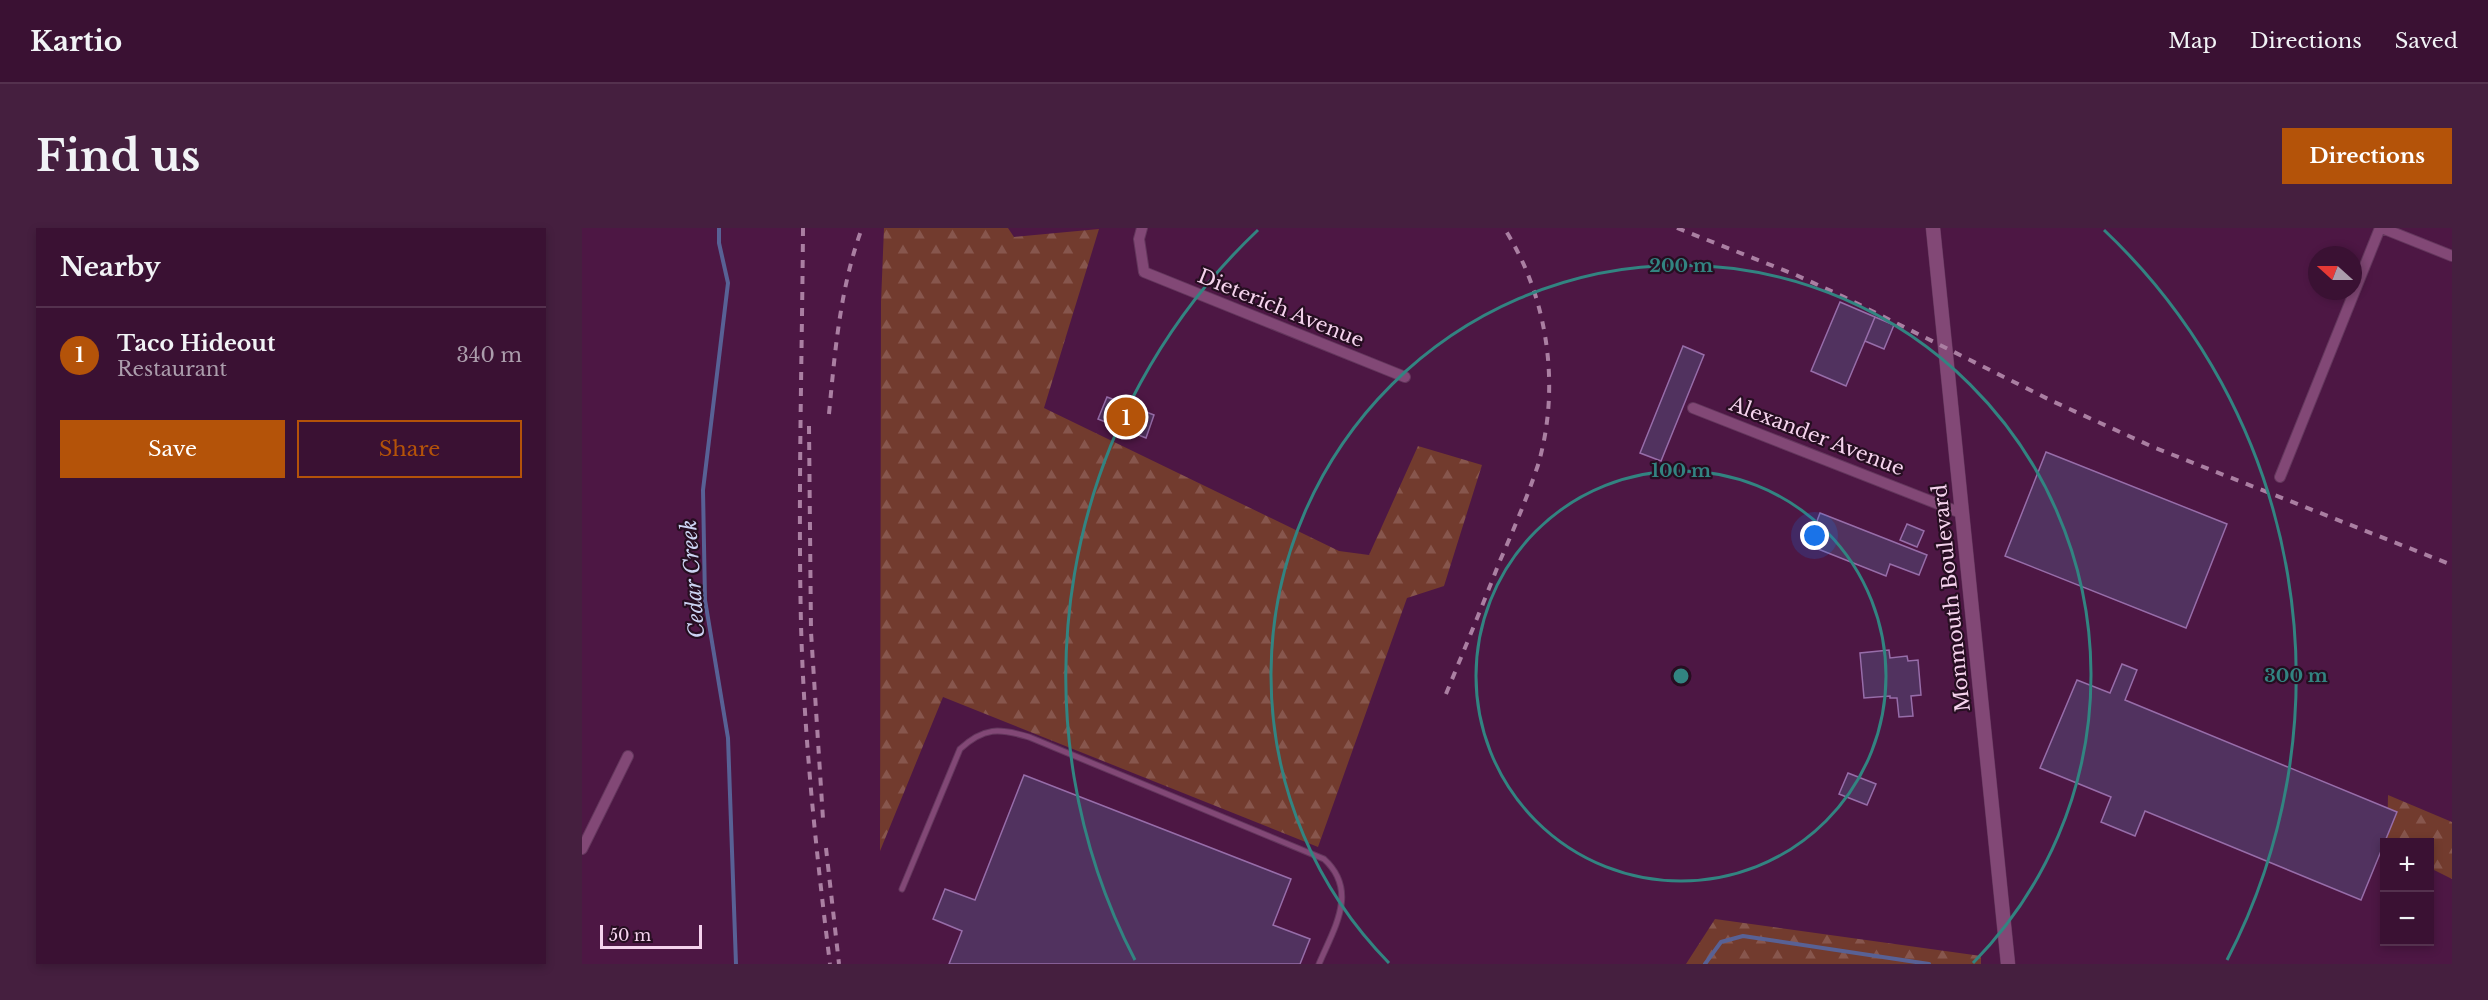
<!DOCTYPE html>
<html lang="en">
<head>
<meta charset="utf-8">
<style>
	body { margin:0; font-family:"Libre Baskerville",serif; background:#451f3f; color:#f1f3f6 }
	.controls { position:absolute; right:18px; bottom:18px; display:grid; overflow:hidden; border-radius:0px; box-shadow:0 3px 9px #0003 }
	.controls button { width:54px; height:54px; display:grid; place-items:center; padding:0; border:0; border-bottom:2px solid #54314e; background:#3a1133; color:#f1f3f6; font:30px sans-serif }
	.compass { position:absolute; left:1726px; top:18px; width:54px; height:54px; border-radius:50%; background:#3a1133; box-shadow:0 3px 9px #0003; rotate:291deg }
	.scale { position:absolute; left:18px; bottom:15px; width:102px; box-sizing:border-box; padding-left:6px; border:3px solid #f5d3ed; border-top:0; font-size:16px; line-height:21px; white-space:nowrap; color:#f5d3ed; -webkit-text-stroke:4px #260e21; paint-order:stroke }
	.you { position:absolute; left:1233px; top:308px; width:21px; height:21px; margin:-15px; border:4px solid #fff; border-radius:50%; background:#1a73e8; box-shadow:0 0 0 9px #1a73e833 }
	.badge { display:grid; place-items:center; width:39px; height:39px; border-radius:50%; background:#b45309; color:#fff; font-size:20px; font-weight:700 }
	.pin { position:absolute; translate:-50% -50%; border:3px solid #fff; box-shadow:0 2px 6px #0006 }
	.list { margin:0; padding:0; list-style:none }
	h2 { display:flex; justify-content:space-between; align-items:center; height:78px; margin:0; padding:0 24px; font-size:26px }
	h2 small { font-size:20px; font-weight:400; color:#ab9dac }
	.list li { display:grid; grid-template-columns:39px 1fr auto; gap:18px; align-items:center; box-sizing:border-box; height:96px; padding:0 24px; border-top:2px solid #54314e }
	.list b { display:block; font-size:22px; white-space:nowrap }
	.list p { margin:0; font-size:20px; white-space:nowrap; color:#ab9dac }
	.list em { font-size:20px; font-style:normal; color:#ab9dac }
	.actions { display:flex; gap:12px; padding:18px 24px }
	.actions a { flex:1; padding:14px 0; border:2px solid #b45309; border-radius:0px; text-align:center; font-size:21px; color:#b45309 }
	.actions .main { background:#b45309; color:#fff }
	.map { position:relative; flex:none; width:1870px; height:736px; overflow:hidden; border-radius:0px }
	header { display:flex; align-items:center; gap:36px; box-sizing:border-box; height:84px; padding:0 30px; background:#3a1133; border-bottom:2px solid #54314e }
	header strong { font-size:28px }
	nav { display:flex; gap:33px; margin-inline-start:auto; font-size:21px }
	.intro { display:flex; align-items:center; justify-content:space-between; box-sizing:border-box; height:144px; padding:0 36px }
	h1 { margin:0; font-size:42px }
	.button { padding:15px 27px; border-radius:0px; background:#b45309; color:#fff; font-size:21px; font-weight:700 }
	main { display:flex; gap:36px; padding:0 36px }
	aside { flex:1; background:#3a1133; border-radius:0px; box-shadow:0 3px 9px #0003 }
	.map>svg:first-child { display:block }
	.forest { fill:url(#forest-firs) }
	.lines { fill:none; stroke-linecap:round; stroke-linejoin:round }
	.stream { stroke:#586195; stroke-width:4 }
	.building { fill:#51325f; stroke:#976da9; stroke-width:1.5 }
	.service-casing { stroke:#64375d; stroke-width:7 }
	.minor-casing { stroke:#64375d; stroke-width:12 }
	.tertiary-casing { stroke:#64375d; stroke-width:15 }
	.service { stroke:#824876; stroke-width:5 }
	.minor { stroke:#824876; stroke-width:10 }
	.tertiary { stroke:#824876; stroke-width:14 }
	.rail { stroke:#aa7fa2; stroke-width:4; stroke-dasharray:8 8; stroke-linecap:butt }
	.ring { fill:none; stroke:#328481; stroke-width:3 }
	.labels { text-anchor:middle; stroke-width:4.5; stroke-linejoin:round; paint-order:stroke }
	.street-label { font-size:20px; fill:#f5d3ed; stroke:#260e21 }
	.water-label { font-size:21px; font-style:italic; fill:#ccd4f3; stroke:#260e21 }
	.centre { fill:#328481; stroke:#260e21; stroke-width:3 }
	.ring-label { font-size:18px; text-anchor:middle; font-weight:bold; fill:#328481; stroke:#260e21; stroke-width:4.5; stroke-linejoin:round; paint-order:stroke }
</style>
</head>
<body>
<header>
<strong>Kartio</strong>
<nav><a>Map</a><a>Directions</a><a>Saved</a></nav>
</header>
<div class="intro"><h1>Find us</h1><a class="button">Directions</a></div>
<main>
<aside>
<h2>Nearby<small></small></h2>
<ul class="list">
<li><span class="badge">1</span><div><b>Taco Hideout</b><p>Restaurant</p></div><em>340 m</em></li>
</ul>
<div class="actions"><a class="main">Save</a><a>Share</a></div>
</aside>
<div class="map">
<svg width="1870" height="736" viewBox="0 0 1870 736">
	<defs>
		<pattern id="forest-firs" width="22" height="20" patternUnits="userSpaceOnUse" patternTransform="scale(1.5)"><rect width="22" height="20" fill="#723b2e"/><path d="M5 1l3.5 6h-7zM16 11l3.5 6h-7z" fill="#87564d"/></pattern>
	</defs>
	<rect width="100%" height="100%" fill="#4d1744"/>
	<path class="forest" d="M 302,0 L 426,0 L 432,9 L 517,1 L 462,180 L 757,323 L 787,327 L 836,218 L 900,237 L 862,358 L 825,370 L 736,619 L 361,469 L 298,623 L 299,74 Z
		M 1806,567 L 1870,594 L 1870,651 L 1848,640 L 1848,614 L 1805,614 Z
		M 1133,691 L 1399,728 L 1399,736 L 1104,736 Z"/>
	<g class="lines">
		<path class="stream" d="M 137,0 L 137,15 L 146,55 L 121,262 L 123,372 L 146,510 L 154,736
			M 1123,736 L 1139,714 L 1161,708 L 1347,736"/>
	</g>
	<path class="building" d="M 1258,74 L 1293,89 L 1264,158 L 1229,143 Z
		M 1293,89 L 1312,97 L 1302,121 L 1283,113 Z
		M 1101,118 L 1122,127 L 1079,233 L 1058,225 Z
		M 525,169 L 572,187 L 564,210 L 516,191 Z
		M 1464,224 L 1645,296 L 1604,400 L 1423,328 Z
		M 1238,285 L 1345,327 L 1337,347 L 1308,336 L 1304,348 L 1226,317 Z
		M 1325,296 L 1342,303 L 1335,319 L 1318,312 Z
		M 1307,422 L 1308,430 L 1325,428 L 1326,433 L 1336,432 L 1339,467 L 1329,468 L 1331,488 L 1317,489 L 1315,470 L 1308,470 L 1308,468 L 1282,470 L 1278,425 Z
		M 1540,436 L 1555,442 L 1543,472 L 1815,584 L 1779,672 L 1563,583 L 1553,608 L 1519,594 L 1529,569 L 1458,540 L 1495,452 L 1528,465 Z
		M 1266,545 L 1294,556 L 1285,577 L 1257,566 Z
		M 442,547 L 709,651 L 691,697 L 728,711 L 718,736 L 367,736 L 380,703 L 351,691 L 363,661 L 393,672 Z"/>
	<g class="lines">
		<g class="service-casing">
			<path id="service" d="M 320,661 L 378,521 C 402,499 417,500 447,509 L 742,631 C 777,663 752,700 737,736"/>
		</g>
		<g class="minor-casing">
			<path id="minor" d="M 560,0 L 557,11 L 562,44 L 823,149
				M 1800,0 L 1870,28
				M 1111,180 L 1379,285
				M 1698,249 L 1798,0
				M 0,621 L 46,528"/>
		</g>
		<g class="tertiary-casing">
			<path id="tertiary" d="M 1351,0 L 1426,736"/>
		</g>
		<use href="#service" class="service"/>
		<use href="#minor" class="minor"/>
		<use href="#tertiary" class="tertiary"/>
		<path class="rail" d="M 221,0 C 220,132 216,264 219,396 C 222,509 234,623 248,736
			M 1095,0 L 1214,47 L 1262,69 L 1470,173 L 1571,219 L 1870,337
			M 247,186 C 253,123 258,60 280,0
			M 227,198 L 229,404 L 241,591
			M 864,466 C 882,422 900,379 917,335 C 931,303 945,270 956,237 C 979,159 966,68 922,0
			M 244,620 L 257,736"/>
	</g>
	<g class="ring">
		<circle cx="1099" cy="448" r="205"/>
		<path d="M807 735A410 410 0 1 1 1391 735"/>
		<path d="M553 732A615 615 0 0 1 676 2M1522 2A615 615 0 0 1 1645 732"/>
	</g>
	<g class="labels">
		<g class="street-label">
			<text transform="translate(699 80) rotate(22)" y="7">Dieterich Avenue</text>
			<text transform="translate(1235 208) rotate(21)" y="7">Alexander Avenue</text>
			<text transform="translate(1369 370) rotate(-96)" y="7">Monmouth Boulevard</text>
		</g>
		<g class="water-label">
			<text transform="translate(111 351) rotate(-94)" y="7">Cedar Creek</text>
		</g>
	</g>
	<circle cx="1099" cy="448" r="9" class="centre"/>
	<g class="ring-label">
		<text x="1099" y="44">200 m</text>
		<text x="1099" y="249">100 m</text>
		<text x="1714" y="454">300 m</text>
	</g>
</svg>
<div class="controls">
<button>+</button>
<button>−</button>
</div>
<svg class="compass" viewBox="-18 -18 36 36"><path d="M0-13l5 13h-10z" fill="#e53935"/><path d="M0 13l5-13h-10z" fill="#ab9dac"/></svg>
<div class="scale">50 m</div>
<div class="you"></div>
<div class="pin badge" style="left:544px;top:189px">1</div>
</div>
</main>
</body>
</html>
